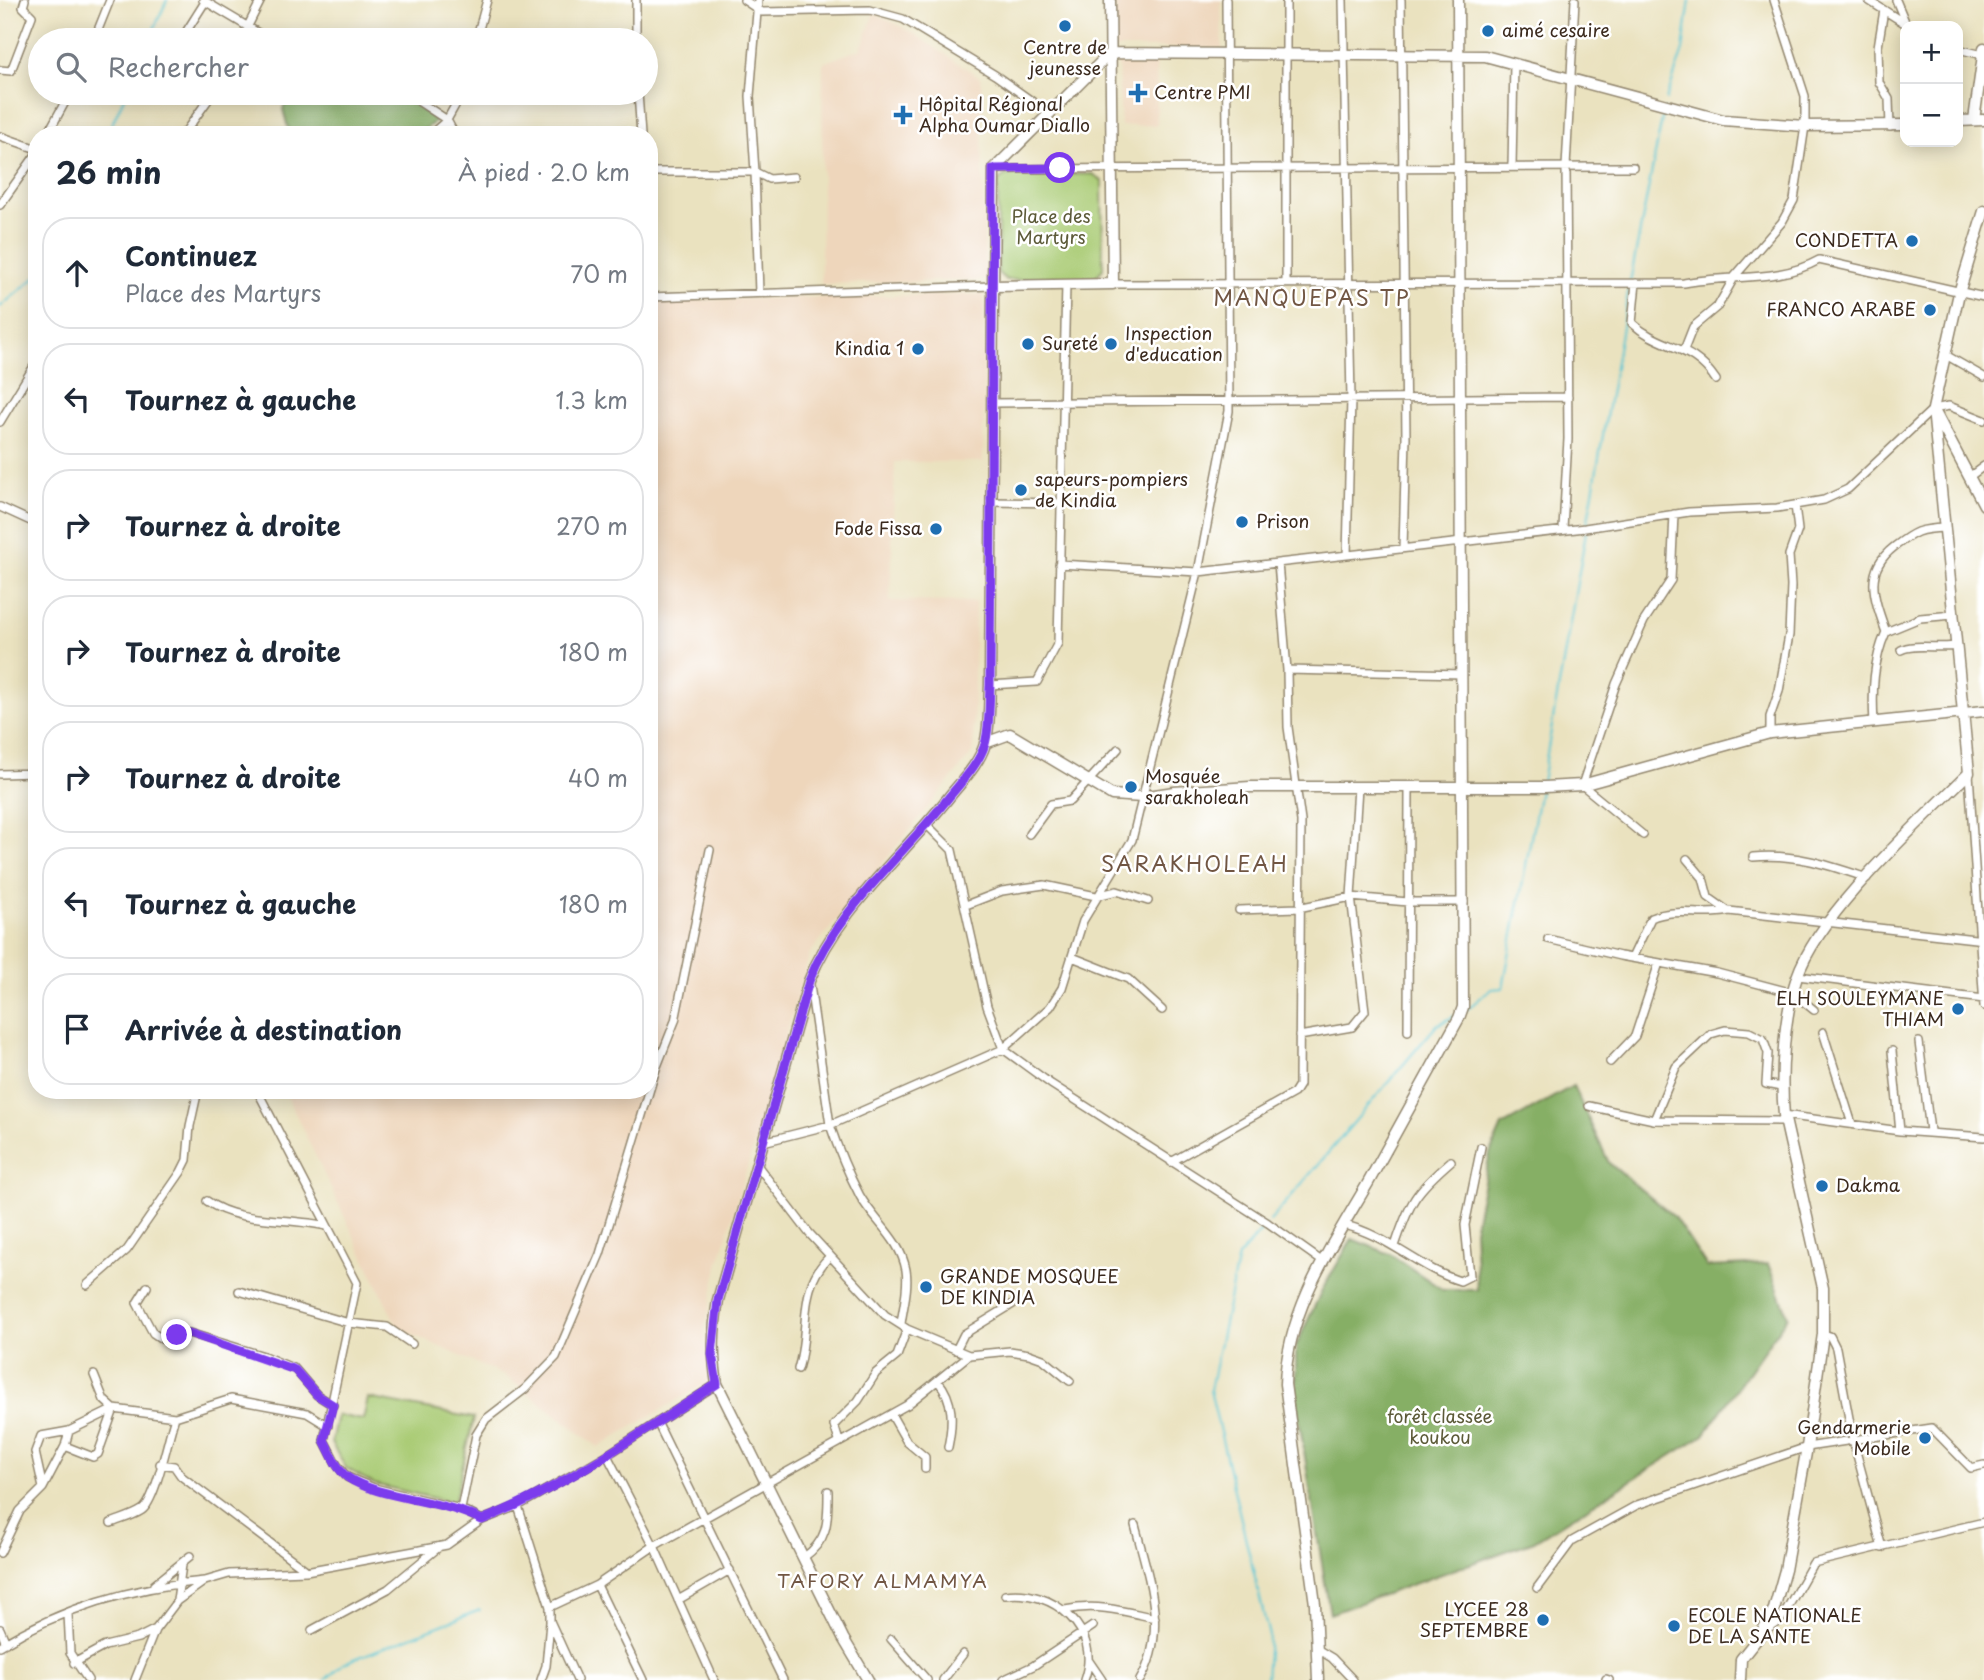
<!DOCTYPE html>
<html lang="fr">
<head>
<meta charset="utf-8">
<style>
	body { margin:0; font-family:"Playpen Sans",sans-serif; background:#f6f6f7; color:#1f2937 }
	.controls { position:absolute; right:21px; top:21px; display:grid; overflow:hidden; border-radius:14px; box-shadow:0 4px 18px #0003 }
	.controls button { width:63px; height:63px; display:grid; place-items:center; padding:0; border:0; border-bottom:2px solid #e0e1e3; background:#fff; color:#1f2937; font:35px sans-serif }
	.stop { position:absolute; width:21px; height:21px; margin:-16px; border:5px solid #7c3aed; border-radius:50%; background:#fff }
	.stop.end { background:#7c3aed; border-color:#fff; box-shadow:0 2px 7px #0008 }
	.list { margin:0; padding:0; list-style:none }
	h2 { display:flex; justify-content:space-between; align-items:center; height:91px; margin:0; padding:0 28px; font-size:30px }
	h2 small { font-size:23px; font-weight:400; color:#747a83 }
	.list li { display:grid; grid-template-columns:46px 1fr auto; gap:21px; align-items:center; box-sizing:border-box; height:112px; margin:0 14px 14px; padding:0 14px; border:2px solid #e0e1e3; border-radius:28px }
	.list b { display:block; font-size:26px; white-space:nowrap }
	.list p { margin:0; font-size:23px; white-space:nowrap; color:#747a83 }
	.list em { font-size:23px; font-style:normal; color:#747a83 }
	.icon { flex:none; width:38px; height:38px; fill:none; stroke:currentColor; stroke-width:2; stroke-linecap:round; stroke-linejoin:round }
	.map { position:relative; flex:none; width:1984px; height:1680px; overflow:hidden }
	.search { position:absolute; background:#fff; box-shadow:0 4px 18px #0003; left:28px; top:28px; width:630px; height:77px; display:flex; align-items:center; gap:18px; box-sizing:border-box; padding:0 24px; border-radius:38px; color:#747a83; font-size:26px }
	.panel { position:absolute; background:#fff; box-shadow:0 4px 18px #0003; left:28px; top:126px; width:630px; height:973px; border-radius:28px }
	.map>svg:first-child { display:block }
	.built { fill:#eed6bb }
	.green { fill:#a9cb73; stroke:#727a48; stroke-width:2 }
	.forest { fill:#86af65; stroke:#606c42; stroke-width:2 }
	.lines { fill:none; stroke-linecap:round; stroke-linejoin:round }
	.stream { stroke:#5bc6d3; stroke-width:2 }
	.street-casing { stroke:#92866e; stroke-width:10 }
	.secondary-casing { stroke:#92866e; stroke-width:13 }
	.street { stroke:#fff; stroke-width:7 }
	.secondary { stroke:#fff; stroke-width:10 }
	.route { stroke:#7c3aed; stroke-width:9 }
	.poi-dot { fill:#1f6fb2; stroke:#fff; stroke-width:2.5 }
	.labels { text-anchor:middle; stroke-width:5; stroke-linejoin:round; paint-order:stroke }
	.poi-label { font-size:18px; fill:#3b2a1e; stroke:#fff; text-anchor:start }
	.park-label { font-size:18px; fill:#5c5a38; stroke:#fff }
	.neighbourhood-label { font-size:19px; letter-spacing:2px; fill:#715643; stroke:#fff }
	.quarter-label { font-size:21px; letter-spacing:2px; fill:#715643; stroke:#fff }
</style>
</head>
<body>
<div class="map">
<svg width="1984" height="1680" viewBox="0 0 1984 1680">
	<rect width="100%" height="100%" fill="#fff"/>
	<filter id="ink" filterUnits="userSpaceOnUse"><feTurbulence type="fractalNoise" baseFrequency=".0143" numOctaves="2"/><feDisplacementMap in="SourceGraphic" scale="14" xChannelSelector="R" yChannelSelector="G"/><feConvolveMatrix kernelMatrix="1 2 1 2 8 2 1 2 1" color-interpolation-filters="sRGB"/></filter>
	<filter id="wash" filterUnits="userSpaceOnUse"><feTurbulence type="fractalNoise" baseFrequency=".00686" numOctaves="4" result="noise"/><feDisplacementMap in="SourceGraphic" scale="28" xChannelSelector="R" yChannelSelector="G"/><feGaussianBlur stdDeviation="1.57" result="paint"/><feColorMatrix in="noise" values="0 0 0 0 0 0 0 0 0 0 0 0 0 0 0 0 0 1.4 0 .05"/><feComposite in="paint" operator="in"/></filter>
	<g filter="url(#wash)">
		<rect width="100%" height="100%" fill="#eae2bf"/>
		<path class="built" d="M 1115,0 L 1221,0 L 1222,48 L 1115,48 Z
			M 874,13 L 913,33 L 981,78 L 985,280 L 821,284 L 823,63 L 861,49 Z
			M 1156,60 L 1157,125 L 1121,126 L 1118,61 Z
			M 984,294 L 983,462 L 895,462 L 890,601 L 975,602 L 973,752 L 810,953 L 718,1266 L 704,1332 L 708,1382 L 598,1447 L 505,1376 L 398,1328 L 284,1090 L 649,1090 L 649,301 Z"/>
		<path class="green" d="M 1093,174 L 1102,181 L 1103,269 L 1094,278 L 1006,280 L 998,273 L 998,182 L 1005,175 Z
			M 368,1398 L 474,1418 L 454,1503 L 374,1484 L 346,1468 L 331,1443 L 337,1415 L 363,1420 Z"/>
		<path class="forest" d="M 289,93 L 394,93 L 408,98 L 436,121 L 417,135 L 290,135 L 283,109 Z
			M 1573,1086 L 1609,1163 L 1674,1217 L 1707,1267 L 1768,1264 L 1788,1316 L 1704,1435 L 1534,1541 L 1330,1614 L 1296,1401 L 1296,1346 L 1322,1290 L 1352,1239 L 1390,1254 L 1443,1290 L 1477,1290 L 1474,1229 L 1490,1153 L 1502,1126 Z"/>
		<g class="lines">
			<path class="stream" d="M 149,40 L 167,0
				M 1666,100 L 1683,50 L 1690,0
				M 107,135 L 126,93
				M 1630,282 L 1664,109
				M 0,307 L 37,276
				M 1587,526 L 1629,287
				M 1542,782 L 1586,532
				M 1466,1010 L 1491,989 L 1503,988 L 1540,790
				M 1270,1221 L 1437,1025 L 1455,1016
				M 1266,1225 L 1238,1257 L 1210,1390 L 1269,1636 L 1266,1680
				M 325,1680 L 344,1663 L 480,1610"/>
		</g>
	</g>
	<g filter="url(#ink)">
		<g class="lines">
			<g class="street-casing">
				<path id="street" d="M 203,0 L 270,40
					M 636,0 L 636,40
					M 744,0 L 762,12 L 870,10 L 903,19 L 995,75 L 1050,114
					M 1343,0 L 1351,399 L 1347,555
					M 1401,0 L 1406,438 L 1403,548
					M 1868,0 L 1909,26
					M 1896,0 L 1906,24
					M 1884,10 L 1878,47 L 1879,82 L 1889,99 L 1890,127
					M 94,40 L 110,0
					M 181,40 L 205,2
					M 241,40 L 261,0
					M 476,40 L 487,0
					M 1958,49 L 1983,55
					M 0,70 L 11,71 L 32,16 L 23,7 L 25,0
					M 406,93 L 447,120 L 455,135
					M 638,93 L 641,135
					M 47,135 L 70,93
					M 183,135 L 213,93
					M 430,135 L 447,120 L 462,93
					M 445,135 L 447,121
					M 0,136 L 37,149
					M 1512,167 L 1514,63
					M 994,169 L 1633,167
					M 649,172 L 755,172 L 750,96 L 758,0
					M 0,205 L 37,153
					M 649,277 L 651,297
					M 1286,283 L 1286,0
					M 1636,283 L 1632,323 C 1660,349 1693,344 1716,380
					M 1113,284 L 1684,283 C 1730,274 1778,283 1819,260 L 1984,297
					M 759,293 L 755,172 L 769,179 L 794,177
					M 649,297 L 992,286
					M 1684,350 L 1693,327 L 1718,306 L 1735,276 L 1782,222 L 1794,200 L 1805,126 L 1805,96 L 1774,0
					M 1944,354 L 1984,377
					M 29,375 L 37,391
					M 991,403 L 1568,397
					M 0,422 L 37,361
					M 1969,477 L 1984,466
					M 990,502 L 1060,503
					M 0,507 L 37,524
					M 1563,529 L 1568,439 L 1566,167 L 1575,0
					M 1278,563 L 1287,670 L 1462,674
					M 1059,564 L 1198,572 L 1585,528 L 1689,512 L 1777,508 L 1824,500 L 1848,489 L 1933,409 L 1949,406 L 1984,420
					M 1886,632 C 1874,598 1863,571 1894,547 C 1915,531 1919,529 1945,528
					M 1901,650 C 1913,643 1939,649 1956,646
					M 990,685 L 1037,682 L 1058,643 L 1066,284
					M 1874,723 C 1872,691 1873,661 1886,632 L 1920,618 L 1953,615
					M 1770,733 L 1770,717 L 1779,691 L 1789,635 L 1791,586 L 1789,555 L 1798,530 L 1795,505
					M 28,773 L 37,753
					M 1969,773 L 1984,1006
					M 0,774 L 37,773
					M 927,825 L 952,850 L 987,1006 L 1003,1049 L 1051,1084 L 1268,1223 L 1323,1262
					M 1029,834 L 1051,804 L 1070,801 L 1118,749
					M 1643,835 L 1582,785 L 1616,684 L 1644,621 L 1671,580 L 1674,514
					M 1753,857 C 1794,853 1828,865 1867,878
					M 1687,859 L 1703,878 L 1708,897 L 1728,911
					M 966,905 L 1002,891 L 1044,885 L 1096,896 L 1117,891 L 1148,901
					M 1239,910 L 1298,908 L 1351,897 L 1408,902 L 1464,902
					M 1548,939 L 1620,956 L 1717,973 L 1793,993 L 1814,1010
					M 1072,957 L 1128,979 L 1162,1010
					M 1632,958 L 1651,918 C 1676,907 1702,917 1729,911 L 1984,940
					M 1798,976 L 1984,999
					M 810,985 L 830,1125 C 838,1149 848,1173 860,1196 C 874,1221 901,1240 906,1270 C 909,1288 903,1307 901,1324
					M 1408,1031 L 1409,787
					M 1823,1032 L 1852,1124
					M 1299,1036 L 1352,1027 L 1365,1011 L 1351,897 L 1358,787
					M 1919,1042 L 1930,1131
					M 1892,1051 L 1900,1131
					M 1610,1062 L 1635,1036 L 1659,963
					M 257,1090 L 357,1283 L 324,1440 L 337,1465 L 347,1477 L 374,1488 L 461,1509 L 482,1520
					M 1589,1106 L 1654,1120 L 1785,1121
					M 1784,1115 L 1900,1131 L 1984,1137
					M 1654,1120 L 1676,1067 L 1711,1034 L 1725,1030 L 1749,1032 L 1763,1039 L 1768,1053 L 1766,1084 L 1781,1087
					M 763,1142 L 830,1125 L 1003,1049 L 1050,1007 L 1062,988 L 1083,921 L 1132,840 L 1198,572 L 1229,411 L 1226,0
					M 1171,1162 L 1294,1093 L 1299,1085 L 1301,821 L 1288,727 L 1287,670
					M 757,1165 L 809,1233 L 885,1315 L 907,1329 L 969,1355
					M 207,1201 C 238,1224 287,1217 327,1226
					M 1344,1225 C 1388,1235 1418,1268 1460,1281 L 1470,1276 L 1465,1225 L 1481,1147
					M 1395,1246 C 1410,1201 1415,1192 1451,1161
					M 87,1285 L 127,1250 L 181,1172 L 187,1160 L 190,1126 L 198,1090
					M 147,1287 L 137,1303 L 153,1333 L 162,1339 L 189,1333 L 264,1356 L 295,1369 L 317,1395 L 333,1405
					M 239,1291 L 349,1323 L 387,1327 L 412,1344
					M 1823,1334 L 1830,1336 L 1836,1348 L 1853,1440 L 1882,1548
					M 956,1350 L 964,1334 L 1013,1304
					M 798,1369 C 811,1328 796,1289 830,1256
					M 94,1375 L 104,1400 L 114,1409 L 175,1417 L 231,1399 L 307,1413 L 328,1426
					M 938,1381 C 954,1400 953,1423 948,1447
					M 891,1414 L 907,1442 L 925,1457 L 925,1469
					M 657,1422 L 783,1680
					M 839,1441 L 834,1425 L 858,1401 L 876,1373 L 897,1356 L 907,1329
					M 65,1446 L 69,1431 L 114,1409
					M 607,1455 L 654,1546 L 714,1680
					M 160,1464 L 174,1466 L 181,1476 L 306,1570
					M 43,1488 L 65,1446 L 93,1457 L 98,1454 L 114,1409
					M 518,1506 L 550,1607 L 550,1621 L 577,1680
					M 461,1509 L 476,1435 L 486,1419 L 525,1389 L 556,1357 L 600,1254 L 656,1069 L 675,1021 L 710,850
					M 111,1523 C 121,1519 133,1516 142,1510 C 156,1501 168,1437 175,1417
					M 1135,1525 C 1148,1576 1169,1631 1140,1680
					M 0,1553 L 20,1511 L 43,1488 L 35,1452 L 41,1436 L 69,1431
					M 803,1558 C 829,1540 828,1521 828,1491
					M 154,1585 L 190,1556
					M 597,1585 L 643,1680
					M 1537,1588 L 1572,1541 L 1637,1505 L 1807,1447 L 1932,1428 L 1971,1468 L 1984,1465
					M 1005,1595 C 1053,1588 1103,1630 1084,1680
					M 177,1600 L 182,1565
					M 678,1600 L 730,1570
					M 550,1607 L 597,1585 L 654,1546 L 907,1405 L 969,1355 L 1010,1351 L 1029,1354 L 1043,1359 L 1070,1381
					M 1065,1610 C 1097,1603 1124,1611 1155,1618
					M 68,1614 L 70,1653 L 88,1680
					M 0,1629 L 6,1643
					M 312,1630 L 388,1589 L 439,1547
					M 1764,1632 L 1780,1621 L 1813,1563 L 1984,1522
					M 891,1639 L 927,1680
					M 0,1646 C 61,1608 133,1587 204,1581
					M 1317,1649 L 1332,1658 L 1353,1680
					M 1089,1661 L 1102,1680
					M 74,1663 L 105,1646 L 138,1638 L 154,1630
					M 1606,1679 L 1609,1680
					M 135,1680 L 155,1630 L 177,1601 L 205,1581 L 229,1574 L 306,1571 L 447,1545 L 482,1520 L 518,1506 L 607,1455 L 717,1384
					M 541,1680 L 546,1666 L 550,1622
					M 943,1680 L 963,1654
					M 1003,1680 L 1033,1666 L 1093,1626"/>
			</g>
			<g class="secondary-casing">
				<path id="secondary" d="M 1974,120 L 1984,48
					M 1958,121 L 1984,120
					M 992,286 L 1113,284 L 1110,0
					M 1936,414 L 1984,505
					M 985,743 L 1010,734 L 1112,795 L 1142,797 L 1174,792 L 1250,787 L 1545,787 L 1582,785 L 1770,733 L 1984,711
					M 868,1680 L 843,1638 L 717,1384 C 712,1354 713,1330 718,1300 L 809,981 C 837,909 902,857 949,797 C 962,781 979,764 985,744 C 990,726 989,703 990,685 L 994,169 L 1110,53 L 1485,56 L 1723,120 L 1805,126 L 1905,125
					M 1318,1680 L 1315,1604 L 1285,1384 C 1287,1310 1332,1245 1368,1183 C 1398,1128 1429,1073 1459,1018 L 1463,1007 L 1458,0
					M 1740,1680 L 1741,1659 L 1761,1634 L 1774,1609 L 1785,1570 L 1807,1447 L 1823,1334 L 1823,1288 L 1784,1115 C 1780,1075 1784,1015 1797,977 C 1820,911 1918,824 1969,773 L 1933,409 L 1959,293 L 1984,211"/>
			</g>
			<use href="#street" class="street"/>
			<use href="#secondary" class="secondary"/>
		</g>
	</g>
	<g class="lines" filter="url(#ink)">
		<path class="route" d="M 177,1335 L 189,1333 L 295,1370 L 317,1395 L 333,1405 L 324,1440 C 330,1451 336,1469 347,1477 C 378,1499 442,1499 482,1520 C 566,1487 641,1432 717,1384 L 712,1354 L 718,1300 L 809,981 C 837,909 902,857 949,797 C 962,781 979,764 985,744 C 990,726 989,703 990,685 L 993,169 L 1060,168"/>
	</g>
	<g class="poi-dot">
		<circle cx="1065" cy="26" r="7"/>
		<circle cx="1488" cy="31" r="7"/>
		<path d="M1134.5 82.5h7v7h7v7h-7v7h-7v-7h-7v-7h7z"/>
		<path d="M899.5 104.5h7v7h7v7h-7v7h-7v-7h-7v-7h7z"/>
		<circle cx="1912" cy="241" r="7"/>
		<circle cx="1930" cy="310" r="7"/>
		<circle cx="1028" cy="344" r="7"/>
		<circle cx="1111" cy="344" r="7"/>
		<circle cx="918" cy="349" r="7"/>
		<circle cx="1021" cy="490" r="7"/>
		<circle cx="1242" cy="522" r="7"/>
		<circle cx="936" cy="529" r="7"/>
		<circle cx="1131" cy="787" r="7"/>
		<circle cx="1958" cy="1009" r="7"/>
		<circle cx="1822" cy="1186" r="7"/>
		<circle cx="926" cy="1287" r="7"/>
		<circle cx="1925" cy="1438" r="7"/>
		<circle cx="1543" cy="1620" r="7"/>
		<circle cx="1674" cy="1626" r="7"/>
	</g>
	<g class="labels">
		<g class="poi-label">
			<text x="1502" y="37">aimé cesaire</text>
			<text x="1065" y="54" text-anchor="middle">Centre de<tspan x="1065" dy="21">jeunesse</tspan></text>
			<text x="1154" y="99">Centre PMI</text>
			<text x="919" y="111">Hôpital Régional<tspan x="919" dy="21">Alpha Oumar Diallo</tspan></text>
			<text x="1898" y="247" text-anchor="end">CONDETTA</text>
			<text x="1916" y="316" text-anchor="end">FRANCO ARABE</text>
			<text x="1125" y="340">Inspection<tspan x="1125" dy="21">d'education</tspan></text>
			<text x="1042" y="350">Sureté</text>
			<text x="904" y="355" text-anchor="end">Kindia 1</text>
			<text x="1035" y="486">sapeurs-pompiers<tspan x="1035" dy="21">de Kindia</tspan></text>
			<text x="1256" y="528">Prison</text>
			<text x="922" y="535" text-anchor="end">Fode Fissa</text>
			<text x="1145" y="783">Mosquée<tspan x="1145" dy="21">sarakholeah</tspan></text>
			<text x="1944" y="1005" text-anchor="end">ELH SOULEYMANE<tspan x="1944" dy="21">THIAM</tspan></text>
			<text x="1836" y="1192">Dakma</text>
			<text x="940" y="1283">GRANDE MOSQUEE<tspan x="940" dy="21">DE KINDIA</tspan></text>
			<text x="1911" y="1434" text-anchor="end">Gendarmerie<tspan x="1911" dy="21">Mobile</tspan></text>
			<text x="1529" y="1616" text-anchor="end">LYCEE 28<tspan x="1529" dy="21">SEPTEMBRE</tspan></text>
			<text x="1688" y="1622">ECOLE NATIONALE<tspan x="1688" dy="21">DE LA SANTE</tspan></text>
		</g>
		<g class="park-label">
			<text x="1051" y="223">Place des<tspan x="1051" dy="21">Martyrs</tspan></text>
			<text x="1440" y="1423">forêt classée<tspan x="1440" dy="21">koukou</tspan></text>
		</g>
		<g class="neighbourhood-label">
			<text x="883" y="1588">TAFORY ALMAMYA</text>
		</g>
		<g class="quarter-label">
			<text x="1312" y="306">MANQUEPAS TP</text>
			<text x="1195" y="872">SARAKHOLEAH</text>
		</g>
	</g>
</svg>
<div class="controls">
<button>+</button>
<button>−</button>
</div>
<div class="stop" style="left:1060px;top:168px"></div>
<div class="stop end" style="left:177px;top:1335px"></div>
<div class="search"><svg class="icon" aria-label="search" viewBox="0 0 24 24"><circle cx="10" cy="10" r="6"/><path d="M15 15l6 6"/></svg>Rechercher</div>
<section class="panel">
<h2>26 min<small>À pied · 2.0 km</small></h2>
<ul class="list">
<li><svg class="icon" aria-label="ahead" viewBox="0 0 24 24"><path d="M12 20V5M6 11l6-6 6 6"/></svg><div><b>Continuez</b><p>Place des Martyrs</p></div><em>70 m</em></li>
<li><svg class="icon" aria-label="left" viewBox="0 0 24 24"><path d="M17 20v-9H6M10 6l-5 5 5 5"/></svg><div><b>Tournez à gauche</b></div><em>1.3 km</em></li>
<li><svg class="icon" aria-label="right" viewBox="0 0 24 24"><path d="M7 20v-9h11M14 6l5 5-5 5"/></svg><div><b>Tournez à droite</b></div><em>270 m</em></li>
<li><svg class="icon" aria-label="right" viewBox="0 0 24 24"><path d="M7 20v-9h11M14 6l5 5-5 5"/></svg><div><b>Tournez à droite</b></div><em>180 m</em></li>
<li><svg class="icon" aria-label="right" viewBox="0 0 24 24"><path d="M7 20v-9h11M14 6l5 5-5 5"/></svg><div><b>Tournez à droite</b></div><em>40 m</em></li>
<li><svg class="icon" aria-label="left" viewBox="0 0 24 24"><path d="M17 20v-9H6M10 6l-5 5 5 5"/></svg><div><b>Tournez à gauche</b></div><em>180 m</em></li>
<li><svg class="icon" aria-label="arrive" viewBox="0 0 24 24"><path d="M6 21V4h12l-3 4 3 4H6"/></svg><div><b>Arrivée à destination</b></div></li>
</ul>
</section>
</div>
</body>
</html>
